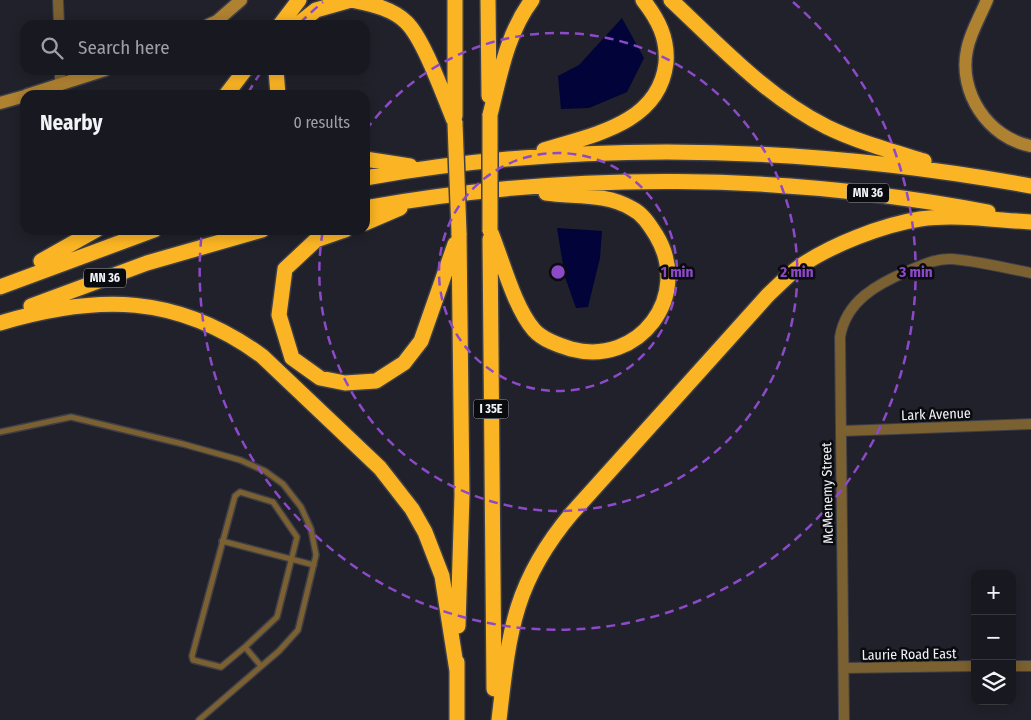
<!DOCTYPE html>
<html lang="en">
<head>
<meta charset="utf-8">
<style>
	body { margin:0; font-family:"Fira Sans Condensed",sans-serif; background:#25262d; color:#f1f3f6 }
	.controls { position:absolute; right:15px; bottom:15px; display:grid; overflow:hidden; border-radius:10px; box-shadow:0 2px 12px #0003 }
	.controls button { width:45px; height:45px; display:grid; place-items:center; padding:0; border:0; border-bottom:1px solid #36383e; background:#181920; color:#f1f3f6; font:25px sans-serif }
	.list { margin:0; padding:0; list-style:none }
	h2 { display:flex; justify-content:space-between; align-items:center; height:65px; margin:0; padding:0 20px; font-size:21px }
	h2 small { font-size:16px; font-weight:400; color:#9fa0a5 }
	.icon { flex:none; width:28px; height:28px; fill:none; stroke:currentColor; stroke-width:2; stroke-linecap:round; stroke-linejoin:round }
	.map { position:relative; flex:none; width:1031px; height:720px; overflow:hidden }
	.search { position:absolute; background:#181920; box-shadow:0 2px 12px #0003; left:20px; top:20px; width:350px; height:55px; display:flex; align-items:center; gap:12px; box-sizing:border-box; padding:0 18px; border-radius:15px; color:#9fa0a5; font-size:19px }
	.panel { position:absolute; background:#181920; box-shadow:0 2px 12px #0003; left:20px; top:90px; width:350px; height:145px; border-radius:15px }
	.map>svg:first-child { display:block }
	.water { fill:#010339 }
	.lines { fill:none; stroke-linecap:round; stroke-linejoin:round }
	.lane-casing { stroke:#3d3e47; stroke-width:8 }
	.street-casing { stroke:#3d3e47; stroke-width:12 }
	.secondary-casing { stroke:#3d3e47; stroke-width:15 }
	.highway-casing { stroke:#3d3e47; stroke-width:18 }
	.lane { stroke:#7b6031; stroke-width:5 }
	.street { stroke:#7b6031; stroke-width:10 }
	.secondary { stroke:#af8232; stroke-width:12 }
	.highway { stroke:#fbb524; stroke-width:15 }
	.highway-bridge-casing { stroke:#3d3e47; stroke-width:18; stroke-linecap:butt }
	.highway-bridge { stroke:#fbb524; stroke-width:15 }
	.ring { fill:none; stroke:#8d4ac8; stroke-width:2.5; stroke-dasharray:9 6 }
	.labels { text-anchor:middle; stroke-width:5; stroke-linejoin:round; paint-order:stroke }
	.shield { fill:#0a0b0f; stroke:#acadb2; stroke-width:1 }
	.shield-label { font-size:12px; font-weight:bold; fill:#f1f2f8 }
	.street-label { font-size:14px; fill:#f1f2f8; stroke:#0a0b0f }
	.centre { fill:#8d4ac8; stroke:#0a0b0f; stroke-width:2.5 }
	.ring-label { font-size:15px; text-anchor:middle; font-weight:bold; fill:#8d4ac8; stroke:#0a0b0f; stroke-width:5; stroke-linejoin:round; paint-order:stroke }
</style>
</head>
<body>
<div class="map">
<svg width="1031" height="720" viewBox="0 0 1031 720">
	<rect width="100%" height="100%" fill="#20212a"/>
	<path class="water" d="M 622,18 L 644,58 L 627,92 L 589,108 L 561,109 L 558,76 L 579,65 Z
		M 557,228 L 602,231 L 600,258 L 588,307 L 576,308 L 565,277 Z"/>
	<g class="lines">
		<g class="lane-casing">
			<path id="lane" d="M 0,432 L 71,417 L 183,444 L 240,460 L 265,471 L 283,484 L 301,507 L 311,529 L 316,555 L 298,630 L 279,651 L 199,720
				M 222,541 L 314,565
				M 245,647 L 221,667 L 193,660 L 192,656 L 235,496 L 240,492 L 273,502 L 297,537 L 277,617 L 245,647 L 261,666"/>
		</g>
		<g class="street-casing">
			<path id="street" d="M 58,0 L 59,25
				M 60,70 L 60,85
				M 842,431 L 1031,424
				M 1012,666 L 1031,666
				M 844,668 L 975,666
				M 844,720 L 840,337 C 846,301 877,284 908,271 C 922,265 936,258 952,259 C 978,261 1005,268 1031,273"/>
		</g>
		<g class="secondary-casing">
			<path id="secondary" d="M 987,0 C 980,17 970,33 967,50 C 958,92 988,138 1031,146
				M 208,25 L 217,21 L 241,0
				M 27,95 L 105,70
				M 0,103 L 25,96"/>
		</g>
		<g class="highway-casing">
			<path id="highway" d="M 352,0 C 370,4 392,8 406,22 C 424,39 444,97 455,123
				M 455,0 L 455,116
				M 488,0 L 489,96
				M 671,0 C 720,46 767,97 827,127 C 858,142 891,151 924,161
				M 280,25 L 299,0
				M 297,25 L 316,10 L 351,0
				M 276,70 L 278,95
				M 226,95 L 245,70
				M 490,115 C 500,75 507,33 532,0
				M 544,150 C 592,135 659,124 666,63 C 668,38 658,19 643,0
				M 365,159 L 410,166
				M 365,178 C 585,139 811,146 1031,186
				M 365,208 C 570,171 783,173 988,212
				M 365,223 L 400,208
				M 345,230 L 316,240 L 285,269 L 279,315 L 292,358 L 320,378 L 345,383 L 376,381 L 404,363 L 421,341 L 455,244
				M 490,230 C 502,259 514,307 534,330 C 543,340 558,345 571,349 C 639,367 693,296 656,235 C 649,224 643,214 631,208 C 606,193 574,197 546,193
				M 490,239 L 494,689
				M 41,261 L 96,230
				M 0,287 L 154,230
				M 31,306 L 147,263 L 262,230
				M 0,323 C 98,294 177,294 262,356 L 380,468 L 412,509 L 425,532 L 442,576 L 457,671
				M 458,626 L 462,495 L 459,233
				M 457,720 L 457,662
				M 499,720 C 509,633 513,583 572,513 L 768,295 C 778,286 788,275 799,267 C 831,245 882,225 920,219 C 956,214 995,220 1031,222"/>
		</g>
		<use href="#lane" class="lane"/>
		<use href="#street" class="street"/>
		<use href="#secondary" class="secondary"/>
		<use href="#highway" class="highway"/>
		<g class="highway-bridge-casing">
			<path id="highway-bridge" d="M 490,115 L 490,230
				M 455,123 L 459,233"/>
		</g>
		<use href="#highway-bridge" class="highway-bridge"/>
	</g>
	<g class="ring">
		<circle cx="558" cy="272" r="119"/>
		<path d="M366 130A239 239 0 1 1 323 230"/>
		<path d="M248 93A358 358 0 0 1 261 72M300 23A358 358 0 0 1 323 2M793 2A358 358 0 1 1 202 231"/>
	</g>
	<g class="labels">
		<g class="shield">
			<rect x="847" y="183.5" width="42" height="19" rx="4"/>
			<rect x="84" y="268.5" width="42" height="19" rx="4"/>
			<rect x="473.5" y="399.5" width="35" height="19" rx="4"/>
		</g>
		<g class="shield-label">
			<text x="868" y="197">MN 36</text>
			<text x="105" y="282">MN 36</text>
			<text x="491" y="413">I 35E</text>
		</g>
		<g class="street-label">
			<text transform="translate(936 414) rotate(-2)" y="5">Lark Avenue</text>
			<text transform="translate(827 493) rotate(-91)" y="5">McMenemy Street</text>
			<text transform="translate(909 654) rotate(-1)" y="5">Laurie Road East</text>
		</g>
	</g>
	<circle cx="558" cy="272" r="8" class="centre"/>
	<g class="ring-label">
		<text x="677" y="277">1 min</text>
		<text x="797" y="277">2 min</text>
		<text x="916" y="277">3 min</text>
	</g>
</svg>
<div class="controls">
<button>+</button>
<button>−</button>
<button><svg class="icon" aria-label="layers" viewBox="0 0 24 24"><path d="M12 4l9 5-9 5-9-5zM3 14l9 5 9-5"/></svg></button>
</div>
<div class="search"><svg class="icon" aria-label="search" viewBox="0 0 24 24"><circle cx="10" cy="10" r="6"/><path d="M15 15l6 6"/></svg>Search here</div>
<section class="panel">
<h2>Nearby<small>0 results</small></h2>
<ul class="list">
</ul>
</section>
</div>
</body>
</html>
